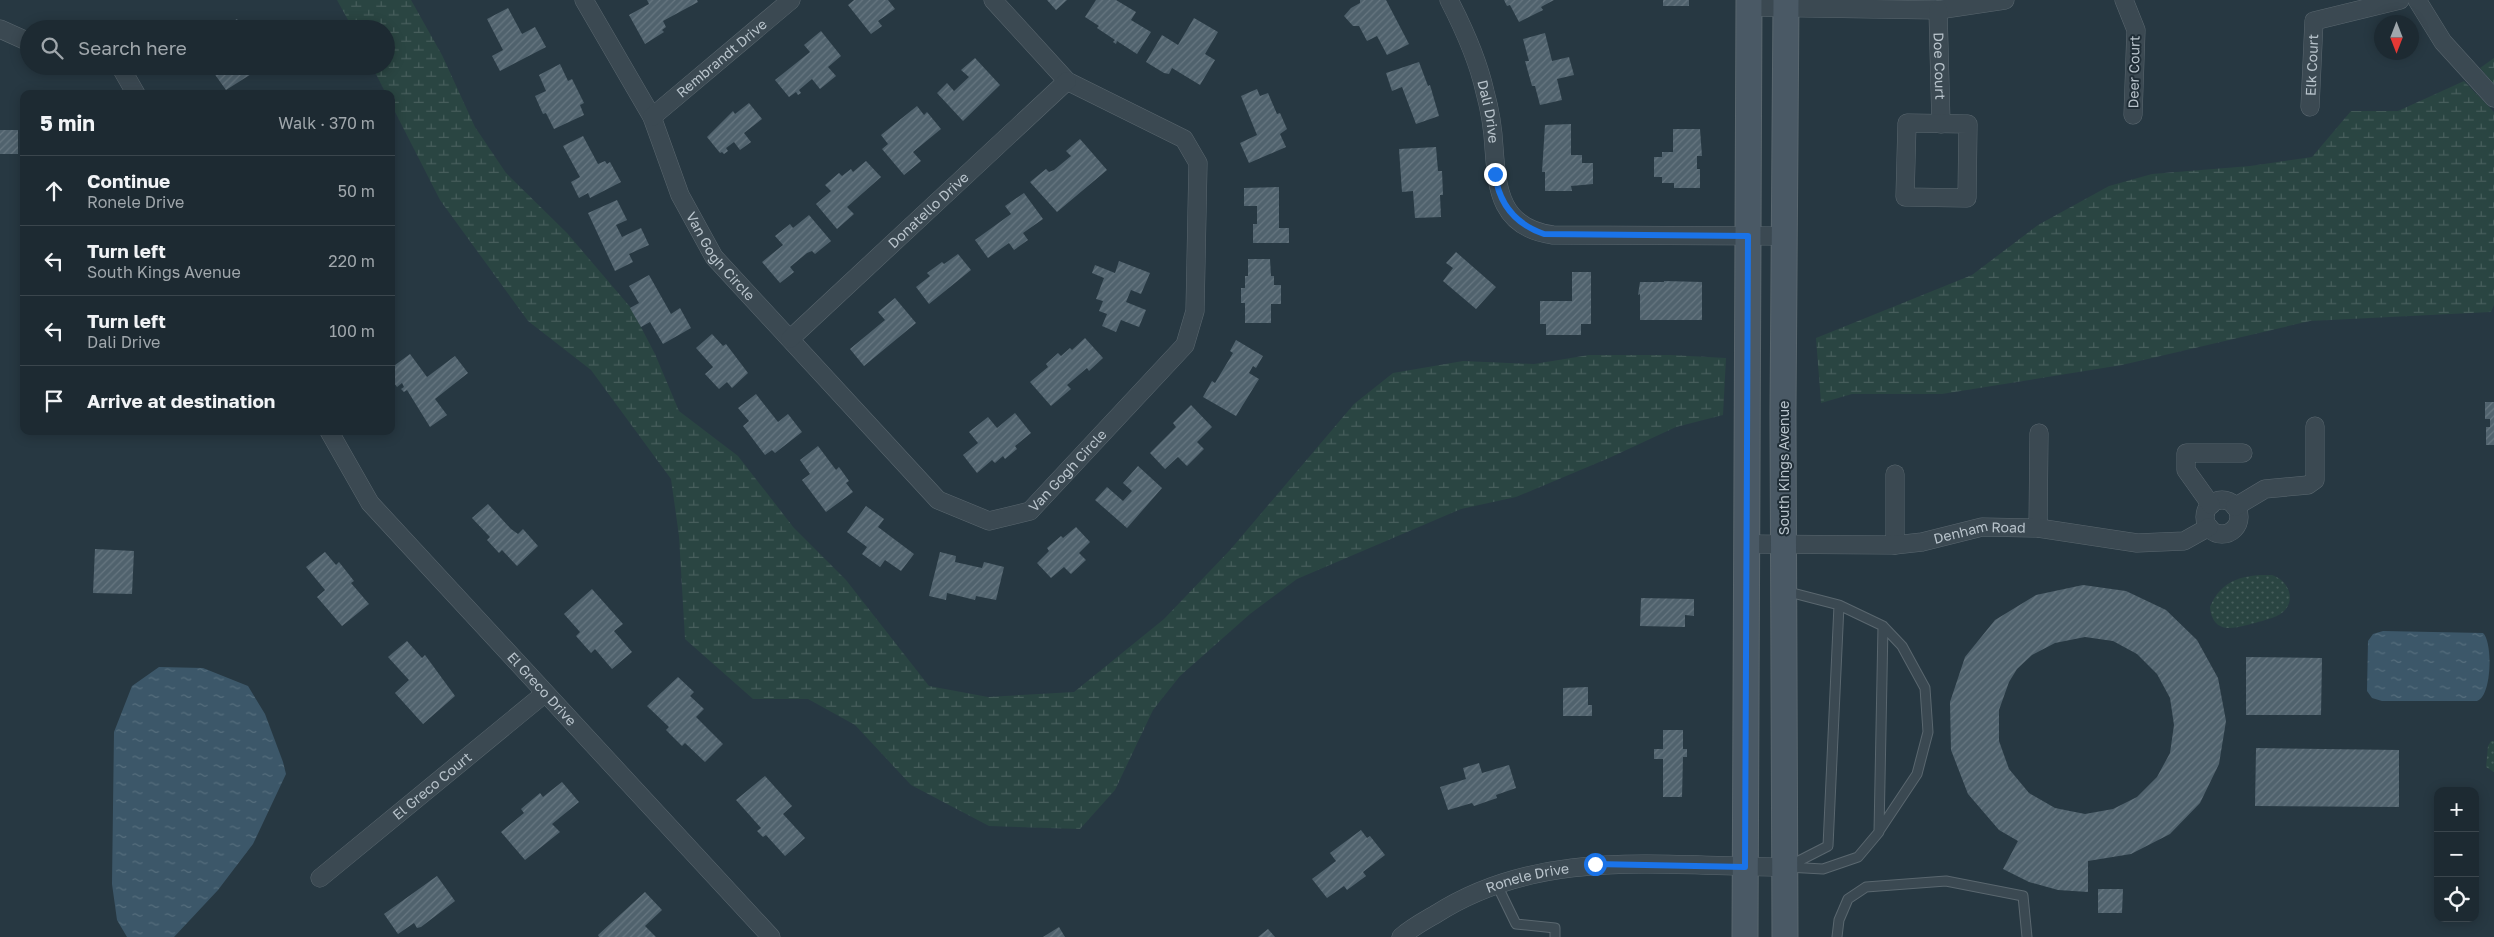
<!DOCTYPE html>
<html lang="en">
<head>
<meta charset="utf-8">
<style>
	body { margin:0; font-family:"Golos Text",sans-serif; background:#25323a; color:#f1f3f6 }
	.controls { position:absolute; right:15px; bottom:15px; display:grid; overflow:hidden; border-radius:10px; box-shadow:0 2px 12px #0003 }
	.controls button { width:45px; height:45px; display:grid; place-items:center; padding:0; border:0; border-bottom:1px solid #3b464d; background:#1d2a32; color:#f1f3f6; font:25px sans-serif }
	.compass { position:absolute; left:2374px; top:15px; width:45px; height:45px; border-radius:50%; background:#1d2a32; box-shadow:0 2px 12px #0003; rotate:180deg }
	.stop { position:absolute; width:15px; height:15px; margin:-11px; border:4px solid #1a73e8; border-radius:50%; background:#fff }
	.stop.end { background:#1a73e8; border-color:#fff; box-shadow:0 1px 5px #0008 }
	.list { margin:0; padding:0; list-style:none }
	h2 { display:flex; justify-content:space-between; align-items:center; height:65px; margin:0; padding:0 20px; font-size:21px }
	h2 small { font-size:16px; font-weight:400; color:#a0a7ac }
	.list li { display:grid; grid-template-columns:32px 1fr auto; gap:15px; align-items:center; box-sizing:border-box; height:70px; padding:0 20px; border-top:1px solid #3b464d }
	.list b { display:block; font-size:19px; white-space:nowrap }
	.list p { margin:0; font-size:16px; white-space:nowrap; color:#a0a7ac }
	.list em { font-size:16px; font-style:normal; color:#a0a7ac }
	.icon { flex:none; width:28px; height:28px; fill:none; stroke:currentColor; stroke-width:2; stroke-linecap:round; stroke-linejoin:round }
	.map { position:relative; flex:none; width:2494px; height:937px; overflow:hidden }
	.search { position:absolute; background:#1d2a32; box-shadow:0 2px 12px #0003; left:20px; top:20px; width:375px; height:55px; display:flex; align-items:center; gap:12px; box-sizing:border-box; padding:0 18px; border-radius:28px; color:#a0a7ac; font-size:19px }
	.panel { position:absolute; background:#1d2a32; box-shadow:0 2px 12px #0003; left:20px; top:90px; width:375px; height:345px; border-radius:10px }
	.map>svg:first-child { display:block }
	.wetland { fill:url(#wetland-marsh) }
	.park { fill:url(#park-dots) }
	.water { fill:url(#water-ripples) }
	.building { fill:url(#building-hatch); fill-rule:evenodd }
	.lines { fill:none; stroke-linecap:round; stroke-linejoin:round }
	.lane-casing { stroke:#5a676f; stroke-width:11 }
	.street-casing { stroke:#5a676f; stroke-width:19 }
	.secondary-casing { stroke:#5a676f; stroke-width:27 }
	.lane { stroke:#3b4952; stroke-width:9 }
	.street { stroke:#3b4952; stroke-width:18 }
	.secondary { stroke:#4a5965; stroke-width:25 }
	.route { stroke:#1a73e8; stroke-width:6 }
	.labels { text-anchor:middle; stroke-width:4; stroke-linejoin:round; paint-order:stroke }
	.street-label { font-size:14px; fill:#b9c4cc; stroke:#202e37 }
</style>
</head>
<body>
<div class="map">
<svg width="2494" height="937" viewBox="0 0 2494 937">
	<defs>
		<pattern id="wetland-marsh" width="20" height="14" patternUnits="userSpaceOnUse" patternTransform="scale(1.25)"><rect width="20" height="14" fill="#2a4542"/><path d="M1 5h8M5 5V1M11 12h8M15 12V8" fill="none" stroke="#475e5c"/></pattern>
		<pattern id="park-dots" width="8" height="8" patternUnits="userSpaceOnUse" patternTransform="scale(1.25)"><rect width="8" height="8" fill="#2a4542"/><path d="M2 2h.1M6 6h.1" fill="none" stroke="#475e5c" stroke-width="1.8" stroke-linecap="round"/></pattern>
		<pattern id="water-ripples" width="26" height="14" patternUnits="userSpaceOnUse" patternTransform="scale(1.25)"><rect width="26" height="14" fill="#3c5769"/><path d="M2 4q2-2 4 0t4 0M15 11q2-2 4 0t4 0" fill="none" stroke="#566e7d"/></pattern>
		<pattern id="building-hatch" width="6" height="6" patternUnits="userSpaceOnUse" patternTransform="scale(1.25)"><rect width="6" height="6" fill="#50626d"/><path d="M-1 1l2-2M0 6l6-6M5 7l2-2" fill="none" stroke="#677781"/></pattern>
	</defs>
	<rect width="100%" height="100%" fill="#273842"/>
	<path class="wetland" d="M 337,0 L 411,0 L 442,55 L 475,127 L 506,173 L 567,233 L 631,308 L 655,354 L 679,411 L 738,456 L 794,528 L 846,580 L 929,686 L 988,697 L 1074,692 L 1164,619 L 1230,550 L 1354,404 L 1393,373 L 1463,361 L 1534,364 L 1589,355 L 1671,355 L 1726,358 L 1723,415 L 1676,427 L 1609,458 L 1516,497 L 1461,509 L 1297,579 L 1250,614 L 1180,676 L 1153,710 L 1115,790 L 1080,829 L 989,826 L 911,785 L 855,725 L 808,699 L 753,699 L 685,639 L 679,536 L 671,479 L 591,370 L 528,321 L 440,200 L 391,104 L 391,94 L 386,94 L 372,66 L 386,66 L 386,29 L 353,29 Z
		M 2494,58 L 2494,84 L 2480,68 Z
		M 2464,81 L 2494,112 L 2494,305 L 2491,312 L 2310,321 L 2122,365 L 1942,394 L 1852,394 L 1821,403 L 1816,338 L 1972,275 L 2038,225 L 2109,186 L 2152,174 L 2250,166 L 2312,157 L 2351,111 L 2398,111 Z"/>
	<path class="park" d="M 2272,575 C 2285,579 2296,595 2286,609 C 2280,617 2265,620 2255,623 C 2235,628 2213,636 2210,607 C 2221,579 2245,574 2272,575 Z
		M 2491,741 L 2494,741 L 2494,772 L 2486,767 L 2488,746 Z"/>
	<path class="water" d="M 2383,631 L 2483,633 C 2493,642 2492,697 2477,701 L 2382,701 L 2372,698 L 2367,691 L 2368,641 L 2373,634 Z
		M 159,667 L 203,668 L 248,686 L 265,714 L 283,762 L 286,774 L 253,844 L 218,890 L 174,937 L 127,937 L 117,920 L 112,884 L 114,732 L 132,686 Z"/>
	<path class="building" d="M 647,0 L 697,0 L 698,2 L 663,21 L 666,27 L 662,30 L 664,32 L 645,44 L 629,15 L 649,4 Z
		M 854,0 L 888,0 L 895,9 L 878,21 L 882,26 L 871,34 L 848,5 Z
		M 1047,0 L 1067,0 L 1056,10 Z
		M 1096,0 L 1116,0 L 1136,12 L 1131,20 L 1151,32 L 1137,54 L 1117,41 L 1116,44 L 1113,42 L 1115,40 L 1097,28 L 1099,26 L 1085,17 Z
		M 1360,0 L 1386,0 L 1409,44 L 1387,55 L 1377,36 L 1367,41 L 1359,26 L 1353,26 L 1344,16 L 1351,8 L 1360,3 Z
		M 1504,0 L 1554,0 L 1541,7 L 1543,10 L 1519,22 L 1510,5 L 1507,6 Z
		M 1663,0 L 1689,0 L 1689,6 L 1663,6 Z
		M 508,8 L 522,34 L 535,27 L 546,47 L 500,71 L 492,56 L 503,50 L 487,19 Z
		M 1194,18 L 1218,32 L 1205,54 L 1215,60 L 1200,85 L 1172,68 L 1169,74 L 1164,73 L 1146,62 L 1162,35 L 1178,45 Z
		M 237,19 L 243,29 L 221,29 Z
		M 821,31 L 841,56 L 828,67 L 836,76 L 820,89 L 812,79 L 799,90 L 801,93 L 798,95 L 796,92 L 789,97 L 775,80 L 810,52 L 804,45 Z
		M 1545,33 L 1552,61 L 1569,57 L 1574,75 L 1557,79 L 1562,100 L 1540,105 L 1535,86 L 1532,86 L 1525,61 L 1529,61 L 1523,39 Z
		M 975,58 L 1000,85 L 963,121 L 937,93 L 947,83 L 954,91 L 969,77 L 961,70 Z
		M 1419,62 L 1428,86 L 1430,85 L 1439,116 L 1416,124 L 1402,87 L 1392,91 L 1386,73 Z
		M 560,64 L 568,81 L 572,79 L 584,103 L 580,105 L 584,115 L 554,129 L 546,113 L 543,114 L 535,96 L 546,91 L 539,75 Z
		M 215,66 L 258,66 L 259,69 L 226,90 L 211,69 Z
		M 1257,89 L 1260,96 L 1268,93 L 1277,114 L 1280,113 L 1287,129 L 1280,134 L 1286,147 L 1249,163 L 1240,143 L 1257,135 L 1241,96 Z
		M 749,103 L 762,119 L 744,133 L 751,142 L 740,150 L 734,142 L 726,148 L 728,151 L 724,154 L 722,152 L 720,153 L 707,137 L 733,111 L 735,114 Z
		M 917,106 L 924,115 L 927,112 L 941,129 L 913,152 L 921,161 L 904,175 L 882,149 L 888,144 L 881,135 Z
		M 1571,124 L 1571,155 L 1582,155 L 1582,163 L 1593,163 L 1593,184 L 1571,186 L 1572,191 L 1545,191 L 1545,172 L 1542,172 L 1545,125 Z
		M 1673,129 L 1700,129 L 1702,156 L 1697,156 L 1697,169 L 1700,169 L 1700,188 L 1674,188 L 1674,183 L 1662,183 L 1662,177 L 1654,177 L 1654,157 L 1662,157 L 1662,152 L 1673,152 Z
		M 0,130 L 18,130 L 18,154 L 0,154 Z
		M 583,136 L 598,164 L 605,161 L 607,164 L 610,162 L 621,182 L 590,198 L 588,193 L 579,198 L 571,182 L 580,177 L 563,146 Z
		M 1080,139 L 1107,170 L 1057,212 L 1030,182 L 1046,169 L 1049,172 L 1054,170 L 1071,156 L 1066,151 Z
		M 1436,147 L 1438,171 L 1442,171 L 1443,195 L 1440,195 L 1441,217 L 1415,218 L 1413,191 L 1402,192 L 1399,149 Z
		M 866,161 L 881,177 L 847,207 L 854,214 L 837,229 L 816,204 L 831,191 L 825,185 L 839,173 L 842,176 L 851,169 L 853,172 Z
		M 1279,187 L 1279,228 L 1289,228 L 1289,243 L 1253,243 L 1253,224 L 1257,224 L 1257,206 L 1244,206 L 1244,188 Z
		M 1024,193 L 1043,219 L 1023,233 L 1028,240 L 1014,250 L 1009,243 L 988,258 L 975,240 L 1011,214 L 1005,206 Z
		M 617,200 L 627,220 L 616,225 L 622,237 L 641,228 L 649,245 L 629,254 L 633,262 L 615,271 L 588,213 Z
		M 809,215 L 831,241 L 815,254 L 812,251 L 807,253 L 790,267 L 794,272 L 780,283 L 762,262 L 783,245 L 775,236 L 790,224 L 793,228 Z
		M 1456,252 L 1496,287 L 1476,309 L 1443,281 L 1453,268 L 1446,263 Z
		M 958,254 L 971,270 L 929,304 L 916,287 L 930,276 L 927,273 L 942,262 L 944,264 Z
		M 1248,259 L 1270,259 L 1271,276 L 1274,276 L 1274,285 L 1281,285 L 1281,304 L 1271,304 L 1271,323 L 1245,323 L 1245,303 L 1241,303 L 1241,288 L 1245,288 L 1245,276 L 1248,276 Z
		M 1119,261 L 1150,273 L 1141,294 L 1131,290 L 1126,302 L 1146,310 L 1139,327 L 1121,320 L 1116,332 L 1102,326 L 1107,314 L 1099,311 L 1103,301 L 1096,299 L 1104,278 L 1092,273 L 1095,265 L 1115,273 Z
		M 1572,272 L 1591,272 L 1591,324 L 1581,324 L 1581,335 L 1546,335 L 1546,324 L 1540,324 L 1540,301 L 1572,301 Z
		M 649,275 L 671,314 L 680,308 L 691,328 L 663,344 L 650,322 L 641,327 L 630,308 L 639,303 L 629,286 Z
		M 1664,281 L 1702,282 L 1702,320 L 1640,320 L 1640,294 L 1638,295 L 1640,282 L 1664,282 Z
		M 895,298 L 916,323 L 864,366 L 850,349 L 885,320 L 878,312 Z
		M 712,334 L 723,346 L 726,344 L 748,373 L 732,388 L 727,382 L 719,389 L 705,374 L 713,367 L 696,348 Z
		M 1085,338 L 1103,358 L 1089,371 L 1087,368 L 1067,385 L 1071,389 L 1051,406 L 1030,382 L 1048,367 L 1046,364 L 1058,353 L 1061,356 L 1070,348 L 1072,350 Z
		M 1236,340 L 1263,356 L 1256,368 L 1253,366 L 1249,373 L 1259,379 L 1236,416 L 1203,397 L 1212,381 L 1215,383 L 1233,353 L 1230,351 Z
		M 410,354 L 427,377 L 455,356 L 468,373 L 435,399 L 447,415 L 430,427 L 407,390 L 404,392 L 401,389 L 404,387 L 402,383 L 397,387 L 391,379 L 391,368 Z
		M 756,394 L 778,422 L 788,414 L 802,432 L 775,453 L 772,450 L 765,455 L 743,426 L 749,421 L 738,408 Z
		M 2485,402 L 2494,402 L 2494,445 L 2486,445 L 2486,427 L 2490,427 L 2490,419 L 2485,419 Z
		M 1191,405 L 1212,427 L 1197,442 L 1204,449 L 1187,466 L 1178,457 L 1165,469 L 1150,453 L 1176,427 L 1173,423 Z
		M 1015,413 L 1031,433 L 1015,446 L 1017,449 L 1005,459 L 1003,456 L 995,463 L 992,460 L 977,473 L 963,455 L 978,443 L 969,432 L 988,417 L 997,428 Z
		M 818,446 L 836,470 L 839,467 L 849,481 L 846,483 L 853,492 L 826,512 L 802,480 L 810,474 L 800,460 Z
		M 1138,466 L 1162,488 L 1127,528 L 1095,500 L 1107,487 L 1123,501 L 1132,491 L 1123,483 Z
		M 488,504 L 511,529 L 518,534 L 523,529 L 538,546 L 517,566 L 502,550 L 499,553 L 487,540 L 490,537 L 472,518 Z
		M 866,506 L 884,519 L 878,527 L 914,554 L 901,571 L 885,560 L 880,567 L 862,554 L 867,547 L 847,532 Z
		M 1076,527 L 1090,542 L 1079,553 L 1086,560 L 1071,574 L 1064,567 L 1051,578 L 1037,563 L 1049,551 L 1047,548 L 1061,536 L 1063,538 Z
		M 95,549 L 134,551 L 132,594 L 93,593 Z
		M 325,552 L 336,565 L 339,562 L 354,581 L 351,583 L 369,604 L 342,626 L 317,597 L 325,590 L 306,567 Z
		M 940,552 L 956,556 L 955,562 L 982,568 L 984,562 L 1004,567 L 996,600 L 976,596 L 975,600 L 947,593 L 946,600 L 929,596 Z
		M 2083,585 L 2126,591 L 2166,610 L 2197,640 L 2218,678 L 2226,721 L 2219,764 L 2200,803 L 2170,834 L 2131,854 L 2088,861 L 2088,892 L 2058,890 L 2029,882 L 2003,869 L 2018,841 L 1999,830 L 1968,794 L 1951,750 L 1950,702 L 1965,657 L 1995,620 L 2036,595 ZM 2085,637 L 2113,641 L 2137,654 L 2157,674 L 2170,698 L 2174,725 L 2170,753 L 2157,777 L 2137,797 L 2113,809 L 2085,814 L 2055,808 L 2029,793 L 2009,769 L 1999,741 L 1999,710 L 2009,682 L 2017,669 L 2032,655 L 2055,643 Z
		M 592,589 L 623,624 L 614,631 L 632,652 L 612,669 L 595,649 L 591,653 L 576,636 L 580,632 L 564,614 Z
		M 1641,598 L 1694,599 L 1694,616 L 1685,615 L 1685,627 L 1640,626 Z
		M 407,641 L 422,658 L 425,655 L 455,696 L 423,724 L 395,693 L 409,680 L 388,657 Z
		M 2246,657 L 2322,658 L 2321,715 L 2246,715 Z
		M 678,677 L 694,692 L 690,696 L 704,709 L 696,717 L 723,744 L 705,762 L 685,743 L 682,746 L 666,730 L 669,727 L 647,706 Z
		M 1588,687 L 1588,705 L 1592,705 L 1592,716 L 1563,716 L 1563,688 Z
		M 1663,730 L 1683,730 L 1683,749 L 1687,749 L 1687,757 L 1683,757 L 1682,797 L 1663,797 L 1663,759 L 1654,759 L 1654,749 L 1663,749 Z
		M 2256,748 L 2399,750 L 2399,807 L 2255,806 Z
		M 1479,763 L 1482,773 L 1509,765 L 1516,788 L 1496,795 L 1497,798 L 1474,806 L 1472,803 L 1448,810 L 1440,787 L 1466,779 L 1463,768 Z
		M 765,776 L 792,806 L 783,814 L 805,838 L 785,856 L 766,835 L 763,837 L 757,831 L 761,828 L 736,800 Z
		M 562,782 L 579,802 L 552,824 L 560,832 L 525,860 L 501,832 L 524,813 L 521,809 L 540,793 L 543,797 Z
		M 1361,830 L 1367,838 L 1370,836 L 1385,855 L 1363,872 L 1366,876 L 1347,890 L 1344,886 L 1327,898 L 1312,879 L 1336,861 L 1330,853 Z
		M 437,876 L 455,901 L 421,927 L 417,928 L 414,923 L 398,934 L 384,914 Z
		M 2098,889 L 2123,889 L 2122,913 L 2098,913 Z
		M 645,892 L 662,910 L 645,926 L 656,937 L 599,937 L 598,935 Z
		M 1059,927 L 1065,937 L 1043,937 Z
		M 1268,929 L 1275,937 L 1258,937 Z"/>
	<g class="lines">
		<g class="lane-casing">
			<path id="lane" d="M 1785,591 L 1839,605 L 1883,626 L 1879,832 L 1858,857 L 1823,869 L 1787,867
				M 1879,831 L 1917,774 L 1928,732 L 1925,688 L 1902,646 L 1883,626
				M 1789,866 L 1828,846 L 1839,605
				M 1497,885 L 1516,924 L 1555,928 L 1555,937
				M 1837,937 L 1839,920 L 1848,899 L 1866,887 L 1946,881 L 2023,896 L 2027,937"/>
		</g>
		<g class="street-casing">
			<g id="street">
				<path id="s1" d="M 584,0 L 652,117 L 680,195 L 714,257 L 938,500 L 989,521 L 1030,511 L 1185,345 L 1195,311 L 1198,163 L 1184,139 L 1067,81 L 993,0"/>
				<path id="s2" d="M 1449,0 C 1464,29 1478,60 1485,92 C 1490,110 1493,129 1494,148 C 1497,191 1501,228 1553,235 L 1786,236"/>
				<path d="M 2124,0 L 2136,30 L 2133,115"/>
				<path d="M 2417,0 L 2443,42 L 2494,98"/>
				<path d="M 1749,7 L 1938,10 L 2005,0"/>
				<path id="s3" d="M 1938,10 L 1941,124"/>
				<path d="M 0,29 L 29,42"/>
				<path d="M 120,66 L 136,94"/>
				<path id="s4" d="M 2310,107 L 2314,21 L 2400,0"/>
				<path id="s5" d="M 652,117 L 791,0"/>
				<path d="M 1907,123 L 1968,124 L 1967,198 L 1905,197 Z"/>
				<path id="s6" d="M 790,339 L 1067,81"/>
				<path id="s7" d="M 329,431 L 370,503 L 771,937"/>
				<path d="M 1895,474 L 1895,545"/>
				<circle cx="2222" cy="517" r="17"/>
				<path d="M 2211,505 L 2186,470 L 2186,453 L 2243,453"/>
				<path d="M 2235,507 L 2265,489 L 2308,485 L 2315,480 L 2315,426"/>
				<path d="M 2038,528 L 2039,433"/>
				<path id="s8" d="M 1746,544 L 1895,545 L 1922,542 L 1982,527 L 2038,528 L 2137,543 L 2184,541 L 2209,527"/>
				<path id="s9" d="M 320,878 L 544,694"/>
				<path id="s10" d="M 1401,937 C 1411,928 1424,921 1436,914 C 1542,846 1667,867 1786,867"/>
			</g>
		</g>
		<g class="secondary-casing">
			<path id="secondary" d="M 1745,937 L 1749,0
				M 1785,937 L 1783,413 L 1786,0"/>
		</g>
		<use href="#lane" class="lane"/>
		<use href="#street" class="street"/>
		<use href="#secondary" class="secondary"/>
	</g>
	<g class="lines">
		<path class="route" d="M 1495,174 C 1499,204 1515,224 1544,234 L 1748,236 L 1745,867 L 1595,864"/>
	</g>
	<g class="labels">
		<g class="street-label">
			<text dy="5" stroke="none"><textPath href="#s5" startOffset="91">Rembrandt Drive</textPath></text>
			<text dy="5" stroke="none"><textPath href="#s4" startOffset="42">Elk Court</textPath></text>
			<text dy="5" stroke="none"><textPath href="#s3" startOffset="56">Doe Court</textPath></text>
			<text transform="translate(2134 72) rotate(-89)" y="5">Deer Court</text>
			<text dy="5" stroke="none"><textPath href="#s2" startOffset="119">Dali Drive</textPath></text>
			<text dy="5" stroke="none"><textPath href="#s6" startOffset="189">Donatello Drive</textPath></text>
			<text dy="5" stroke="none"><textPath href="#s1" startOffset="292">Van Gogh Circle</textPath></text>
			<text transform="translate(1784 468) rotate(-90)" y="5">South Kings Avenue</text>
			<text dy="5" stroke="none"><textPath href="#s1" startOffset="772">Van Gogh Circle</textPath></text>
			<text dy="5" stroke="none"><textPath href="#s8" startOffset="235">Denham Road</textPath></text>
			<text dy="5" stroke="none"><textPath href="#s7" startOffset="336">El Greco Drive</textPath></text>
			<text dy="5" stroke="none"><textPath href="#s9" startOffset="145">El Greco Court</textPath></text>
			<text dy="5" stroke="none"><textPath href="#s10" startOffset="141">Ronele Drive</textPath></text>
		</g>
	</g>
</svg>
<div class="controls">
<button>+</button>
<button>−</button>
<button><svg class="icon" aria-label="locate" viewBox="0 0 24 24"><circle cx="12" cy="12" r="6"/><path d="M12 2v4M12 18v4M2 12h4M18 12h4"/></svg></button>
</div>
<svg class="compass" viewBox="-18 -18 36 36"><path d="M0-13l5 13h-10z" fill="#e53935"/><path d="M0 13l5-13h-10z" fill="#a0a7ac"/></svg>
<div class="stop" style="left:1595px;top:864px"></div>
<div class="stop end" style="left:1495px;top:174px"></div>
<div class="search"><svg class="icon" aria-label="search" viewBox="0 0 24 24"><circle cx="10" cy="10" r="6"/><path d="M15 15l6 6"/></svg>Search here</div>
<section class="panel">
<h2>5 min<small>Walk · 370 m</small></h2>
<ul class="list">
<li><svg class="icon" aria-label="ahead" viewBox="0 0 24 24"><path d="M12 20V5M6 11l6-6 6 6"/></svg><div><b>Continue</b><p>Ronele Drive</p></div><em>50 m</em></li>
<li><svg class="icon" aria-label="left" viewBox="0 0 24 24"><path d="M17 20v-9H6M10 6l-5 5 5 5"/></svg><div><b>Turn left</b><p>South Kings Avenue</p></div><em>220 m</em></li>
<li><svg class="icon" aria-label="left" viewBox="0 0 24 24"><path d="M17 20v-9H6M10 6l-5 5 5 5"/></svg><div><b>Turn left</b><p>Dali Drive</p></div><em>100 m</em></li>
<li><svg class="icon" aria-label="arrive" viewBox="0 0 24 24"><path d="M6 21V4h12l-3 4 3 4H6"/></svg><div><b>Arrive at destination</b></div></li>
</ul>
</section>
</div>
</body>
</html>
